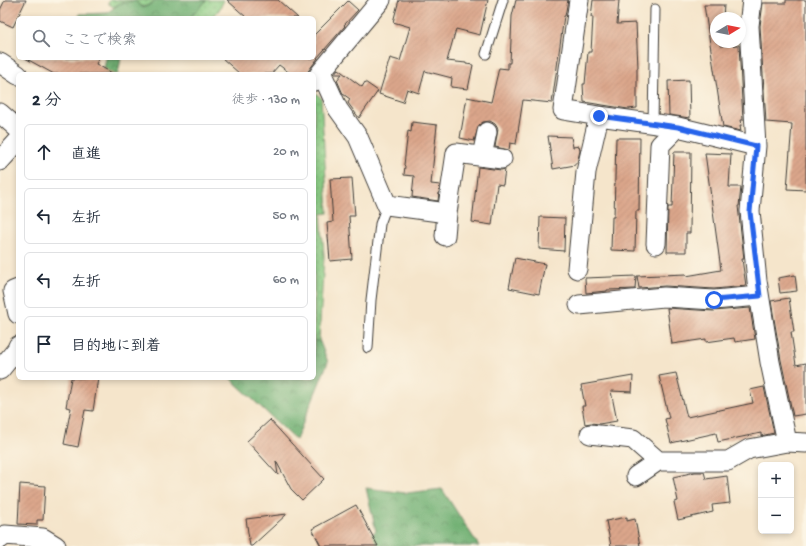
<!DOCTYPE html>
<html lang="ja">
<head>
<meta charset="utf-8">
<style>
	body { margin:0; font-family:"Gochi Hand","Klee One",sans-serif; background:#f6f6f7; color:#1f2937 }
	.controls { position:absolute; right:12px; bottom:12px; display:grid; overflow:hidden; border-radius:6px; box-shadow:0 2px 6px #0003 }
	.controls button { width:36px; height:36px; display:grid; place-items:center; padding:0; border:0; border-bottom:1px solid #e0e1e3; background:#fff; color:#1f2937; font:20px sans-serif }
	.compass { position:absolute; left:710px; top:12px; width:36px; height:36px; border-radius:50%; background:#fff; box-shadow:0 2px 6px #0003; rotate:80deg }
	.stop { position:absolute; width:12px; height:12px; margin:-9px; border:3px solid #2563eb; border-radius:50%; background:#fff }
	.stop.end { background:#2563eb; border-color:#fff; box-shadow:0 1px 4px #0008 }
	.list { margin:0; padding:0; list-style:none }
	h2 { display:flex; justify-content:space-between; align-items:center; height:52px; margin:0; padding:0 16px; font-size:17px }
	h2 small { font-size:13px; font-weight:400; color:#747a83 }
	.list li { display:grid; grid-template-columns:26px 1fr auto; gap:12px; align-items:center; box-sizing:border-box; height:56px; margin:0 8px 8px; padding:0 8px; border:1px solid #e0e1e3; border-radius:6px }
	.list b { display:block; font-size:15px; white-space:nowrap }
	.list em { font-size:13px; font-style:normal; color:#747a83 }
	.icon { flex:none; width:22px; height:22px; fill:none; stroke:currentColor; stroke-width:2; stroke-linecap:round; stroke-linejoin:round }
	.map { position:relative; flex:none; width:806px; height:546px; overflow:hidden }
	.search { position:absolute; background:#fff; box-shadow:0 2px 6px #0003; left:16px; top:16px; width:300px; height:44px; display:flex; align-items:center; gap:10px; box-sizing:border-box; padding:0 14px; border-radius:6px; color:#747a83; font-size:15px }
	.panel { position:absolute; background:#fff; box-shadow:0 2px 6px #0003; left:16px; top:72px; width:300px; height:308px; border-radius:6px }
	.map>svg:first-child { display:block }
	.green { fill:url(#green-dots); stroke:#547552 }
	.forest { fill:url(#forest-crowns); stroke:#476648 }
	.building { fill:url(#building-hatch) }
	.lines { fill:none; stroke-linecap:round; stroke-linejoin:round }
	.lane-casing { stroke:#3d3a36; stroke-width:11 }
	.street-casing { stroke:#3d3a36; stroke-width:21 }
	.lane { stroke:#fff; stroke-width:9 }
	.street { stroke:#fff; stroke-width:19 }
	.route { stroke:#2563eb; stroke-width:5 }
</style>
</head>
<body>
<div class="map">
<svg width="806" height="546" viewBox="0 0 806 546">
	<defs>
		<pattern id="green-dots" width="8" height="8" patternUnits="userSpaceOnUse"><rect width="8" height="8" fill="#8dce87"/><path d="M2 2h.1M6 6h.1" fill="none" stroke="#79b074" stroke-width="1.8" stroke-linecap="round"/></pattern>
		<pattern id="forest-crowns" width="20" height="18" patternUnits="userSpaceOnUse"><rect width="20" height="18" fill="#72b174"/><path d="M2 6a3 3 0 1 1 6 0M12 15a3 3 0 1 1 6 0" fill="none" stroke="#5d8f5e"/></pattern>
		<pattern id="building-hatch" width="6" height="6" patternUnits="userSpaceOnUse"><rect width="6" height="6" fill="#dba68b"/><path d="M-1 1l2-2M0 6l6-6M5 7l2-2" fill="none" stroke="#bb8e77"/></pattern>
	</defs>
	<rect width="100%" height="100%" fill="#fcf5e5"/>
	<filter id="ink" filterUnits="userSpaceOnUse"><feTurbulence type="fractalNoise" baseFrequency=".025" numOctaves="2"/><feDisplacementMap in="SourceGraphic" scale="8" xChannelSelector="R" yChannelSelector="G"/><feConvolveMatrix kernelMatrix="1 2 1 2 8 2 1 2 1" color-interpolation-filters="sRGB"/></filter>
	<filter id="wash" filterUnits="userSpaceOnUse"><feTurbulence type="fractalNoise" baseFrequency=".012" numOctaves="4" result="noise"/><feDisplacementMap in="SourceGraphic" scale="16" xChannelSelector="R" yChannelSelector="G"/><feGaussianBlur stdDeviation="0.9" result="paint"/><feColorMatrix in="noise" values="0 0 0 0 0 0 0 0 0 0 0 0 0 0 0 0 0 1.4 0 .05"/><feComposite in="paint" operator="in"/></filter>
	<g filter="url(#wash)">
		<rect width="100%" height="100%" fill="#f5e5cb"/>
		<path class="green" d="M 110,0 L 155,0 C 145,11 133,6 120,3 L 113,7 L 108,3 Z
			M 207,0 L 224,0 L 219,10 L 210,18 L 190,18 Z
			M 316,93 L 321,98 L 328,213 L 321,214 L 324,256 L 319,339 L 320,342 L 314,340 L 314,95 Z"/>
		<path class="forest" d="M 155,0 L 207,0 L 190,18 L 78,18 L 80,14 L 107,13 L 120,3 L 135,1 L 143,8 L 153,3 Z
			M 106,58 L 121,58 L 118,74 L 103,74 Z
			M 314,340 L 320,342 L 328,362 L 296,440 L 230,378 L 314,378 Z
			M 366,488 L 406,493 L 442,489 L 479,546 L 375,546 L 370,535 L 376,531 Z"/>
		<g id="blocks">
			<path class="building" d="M 5,0 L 26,0 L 13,27 L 0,21 L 0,10 Z
				M 227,0 L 278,0 L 298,18 L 247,18 Z
				M 399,0 L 488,0 L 480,35 L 456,29 L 447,61 L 466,63 L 466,64 L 473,65 L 468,89 L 451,87 L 452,78 L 425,71 L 419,93 L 407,89 L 403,102 L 379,94 L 390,58 L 400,61 L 410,27 L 393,22 Z
				M 516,0 L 568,0 L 565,16 L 564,16 L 552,103 L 523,100 L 516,144 L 510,143 L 509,150 L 495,147 L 498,129 L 495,124 L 490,121 L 483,122 L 479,125 L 474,141 L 460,138 L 467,97 L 491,102 L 499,68 L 508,69 L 508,63 L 510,63 L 512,16 Z
				M 593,0 L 619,0 L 617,24 L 636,23 L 638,68 L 637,68 L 637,108 L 628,109 L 584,102 L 583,84 L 585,84 L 588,52 L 591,52 L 593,17 L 591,17 Z
				M 786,0 L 806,0 L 806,190 L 787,189 L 792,124 L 766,122 L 760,26 L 763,3 L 786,3 Z
				M 348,1 L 358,10 L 344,25 L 345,26 L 317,58 L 318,58 L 306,74 L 291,74 L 279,65 L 271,74 L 240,74 L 222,58 L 314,58 L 314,35 Z
				M 704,5 L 724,5 L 723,18 L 716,18 L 716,42 L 721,42 L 721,46 L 739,45 L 743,120 L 741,120 L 742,125 L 740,125 L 741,131 L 723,127 Z
				M 25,58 L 99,58 L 96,64 L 114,74 L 54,74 Z
				M 338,69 L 362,87 L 365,82 L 378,91 L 359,118 L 348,103 L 350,99 L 343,94 L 337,80 L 342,74 L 334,74 Z
				M 689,80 L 690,118 L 669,115 L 668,81 Z
				M 412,122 L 437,125 L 431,184 L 440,185 L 438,201 L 412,197 L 414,176 L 404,175 L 405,166 L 404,165 L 408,131 L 411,132 Z
				M 548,136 L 571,137 L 573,147 L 579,146 L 580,151 L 577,163 L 575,163 L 575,165 L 553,169 Z
				M 616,138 L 640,138 L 639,211 L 636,211 L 635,251 L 611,250 L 612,217 L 614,217 Z
				M 674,152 L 691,152 L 690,233 L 686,233 L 686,252 L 667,252 L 668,207 L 672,207 Z
				M 705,153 L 731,154 L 729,187 L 741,187 L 739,206 L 738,206 L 744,259 L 742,259 L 746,286 L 714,289 L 665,286 L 639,288 L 637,276 L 686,274 L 686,276 L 721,270 Z
				M 478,167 L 501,170 L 505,169 L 503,185 L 497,184 L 492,225 L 472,222 Z
				M 352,178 L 355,216 L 349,216 L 352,259 L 330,261 L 327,223 L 333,222 L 330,179 Z
				M 540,217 L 565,218 L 564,251 L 539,249 Z
				M 515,258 L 545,264 L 539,294 L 509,288 Z
				M 795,275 L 797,291 L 780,293 L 778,278 Z
				M 636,276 L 635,289 L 607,290 L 607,291 L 586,293 L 585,278 Z
				M 789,298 L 794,332 L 791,332 L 796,365 L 806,363 L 806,414 L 793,416 L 781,360 L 771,301 Z
				M 667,308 L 713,311 L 750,308 L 755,339 L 735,342 L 734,338 L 706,342 L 706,339 L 672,344 Z
				M 676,373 L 687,417 L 753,403 L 750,390 L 764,387 L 774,433 L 761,436 L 761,433 L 718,442 L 716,433 L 671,443 L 665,419 L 669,418 L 659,376 Z
				M 633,376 L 632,392 L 611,391 L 617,421 L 599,424 L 591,423 L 585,424 L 582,406 L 585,406 L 581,385 Z
				M 71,378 L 98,378 L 93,411 L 85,410 L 78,447 L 64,444 L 71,408 L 66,407 Z
				M 270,420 L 324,479 L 302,500 L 291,489 L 276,461 L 278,475 L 247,441 Z
				M 695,472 L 704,472 L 706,479 L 727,476 L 730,503 L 712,505 L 713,512 L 678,520 L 674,502 L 678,501 L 673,477 Z
				M 20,484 L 45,486 L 43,520 L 37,520 L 37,525 L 18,524 Z
				M 356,505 L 378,546 L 321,546 L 312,529 Z
				M 287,514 L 252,546 L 250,546 L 246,519 Z
				M 627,517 L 627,521 L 635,519 L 640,546 L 611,546 L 606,521 Z"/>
		</g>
	</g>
	<g filter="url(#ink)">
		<use href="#blocks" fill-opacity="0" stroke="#3d3a36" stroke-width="1"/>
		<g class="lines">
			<g class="lane-casing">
				<path id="lane" d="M 486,54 L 503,0
					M 653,123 L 655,9
					M 368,348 L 371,300 L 380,224 L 387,205"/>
			</g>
			<g class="street-casing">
				<path id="street" d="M 579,0 L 563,110 L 599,116 L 678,127 L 756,146
					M 752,0 L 749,26 L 756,146 L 750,211 L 757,281 L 770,362 L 787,442
					M 0,63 L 18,75
					M 321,72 L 338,109 L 358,137 L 387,205 L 447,213
					M 315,81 L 321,72 L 381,0
					M 0,113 L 18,129
					M 482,156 L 487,132
					M 0,161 L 18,141
					M 445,236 L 447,213 L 456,153 L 502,159
					M 656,244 L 660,145 L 678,127
					M 577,269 L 586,172 L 599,116
					M 18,289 L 13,291 L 18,314
					M 579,305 L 664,297 L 714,300 L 759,296
					M 0,370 L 17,349 L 18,346
					M 590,434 L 633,439 L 658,461
					M 636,476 L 658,461 L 728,461 L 749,449 L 787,442 L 806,443
					M 0,539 L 5,535 L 43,538 L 56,546"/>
			</g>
			<use href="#lane" class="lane"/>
			<use href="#street" class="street"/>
		</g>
	</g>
	<g class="lines" filter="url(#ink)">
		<path class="route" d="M 599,116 L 678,127 L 756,146 L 750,212 L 760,296 L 714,300"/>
	</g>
</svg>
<div class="controls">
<button>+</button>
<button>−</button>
</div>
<svg class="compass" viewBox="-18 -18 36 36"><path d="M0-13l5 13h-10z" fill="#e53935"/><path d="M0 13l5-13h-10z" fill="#747a83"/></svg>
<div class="stop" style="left:714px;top:300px"></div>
<div class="stop end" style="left:599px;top:116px"></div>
<div class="search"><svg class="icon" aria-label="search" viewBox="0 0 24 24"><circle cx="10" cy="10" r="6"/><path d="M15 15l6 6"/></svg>ここで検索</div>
<section class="panel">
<h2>2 分<small>徒歩 · 130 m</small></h2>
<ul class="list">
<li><svg class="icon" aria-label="ahead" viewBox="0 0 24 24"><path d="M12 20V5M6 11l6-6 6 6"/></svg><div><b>直進</b></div><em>20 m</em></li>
<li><svg class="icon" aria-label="left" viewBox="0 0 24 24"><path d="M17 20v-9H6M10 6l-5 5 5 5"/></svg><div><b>左折</b></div><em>50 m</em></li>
<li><svg class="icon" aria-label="left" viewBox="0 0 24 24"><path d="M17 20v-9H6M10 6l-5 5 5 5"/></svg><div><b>左折</b></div><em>60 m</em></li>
<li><svg class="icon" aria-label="arrive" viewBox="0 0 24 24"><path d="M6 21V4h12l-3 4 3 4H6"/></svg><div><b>目的地に到着</b></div></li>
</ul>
</section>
</div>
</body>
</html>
